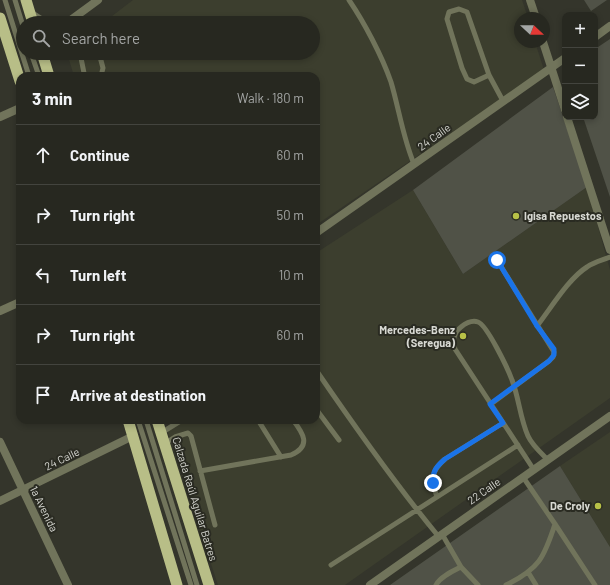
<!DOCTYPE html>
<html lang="en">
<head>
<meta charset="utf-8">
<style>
	body { margin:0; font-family:Barlow,sans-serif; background:#2f3029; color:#f1f3f6 }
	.controls { position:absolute; right:12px; top:12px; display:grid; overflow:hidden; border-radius:8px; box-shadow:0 2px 6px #0003 }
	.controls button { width:36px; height:36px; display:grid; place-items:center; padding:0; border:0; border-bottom:1px solid #43443e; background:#272820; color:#f1f3f6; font:20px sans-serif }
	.compass { position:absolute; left:514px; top:12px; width:36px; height:36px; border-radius:50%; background:#272820; box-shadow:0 2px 6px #0003; rotate:112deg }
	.stop { position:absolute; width:12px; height:12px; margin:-9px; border:3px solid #1a73e8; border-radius:50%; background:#fff }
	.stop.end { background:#1a73e8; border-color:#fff; box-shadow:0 1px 4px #0008 }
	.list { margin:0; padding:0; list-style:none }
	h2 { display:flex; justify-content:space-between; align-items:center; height:52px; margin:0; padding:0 16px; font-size:17px }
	h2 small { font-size:13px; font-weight:400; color:#a4a6a5 }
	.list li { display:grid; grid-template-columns:26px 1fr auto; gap:12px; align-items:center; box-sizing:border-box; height:60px; padding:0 16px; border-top:1px solid #43443e }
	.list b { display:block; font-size:15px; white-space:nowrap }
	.list em { font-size:13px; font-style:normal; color:#a4a6a5 }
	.icon { flex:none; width:22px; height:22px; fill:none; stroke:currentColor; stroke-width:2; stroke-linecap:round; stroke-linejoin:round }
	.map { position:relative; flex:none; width:610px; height:585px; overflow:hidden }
	.search { position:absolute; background:#272820; box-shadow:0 2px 6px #0003; left:16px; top:16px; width:304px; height:44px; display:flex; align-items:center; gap:10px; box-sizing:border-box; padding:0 14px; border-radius:22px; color:#a4a6a5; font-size:15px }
	.panel { position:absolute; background:#272820; box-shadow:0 2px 6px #0003; left:16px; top:72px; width:304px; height:352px; border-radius:12px }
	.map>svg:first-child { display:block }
	.built { fill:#3c3e2e }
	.building { fill:#505247 }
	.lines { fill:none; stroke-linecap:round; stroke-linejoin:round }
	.service { stroke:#71745b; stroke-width:5 }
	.minor { stroke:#71745b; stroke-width:8 }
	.trunk { stroke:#b8be87; stroke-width:11 }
	.route { stroke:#1a73e8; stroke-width:5 }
	.poi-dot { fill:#b8c147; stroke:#2a2b22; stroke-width:1.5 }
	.labels { text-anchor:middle; stroke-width:4; stroke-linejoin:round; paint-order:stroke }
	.street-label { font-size:11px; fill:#d8d9d3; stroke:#2a2b22 }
	.poi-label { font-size:11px; font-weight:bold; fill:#d8d9d3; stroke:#2a2b22; text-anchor:end }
</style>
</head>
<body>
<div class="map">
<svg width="610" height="585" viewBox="0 0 610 585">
	<rect width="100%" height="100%" fill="#34352b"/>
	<path class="built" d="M 133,0 L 522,0 L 528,18 L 520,18 L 520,42 L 535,42 L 544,70 L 316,225 L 316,76 L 74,76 L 67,53 L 313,53 L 313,23 L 103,23 Z
		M 587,187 L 610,270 L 610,398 L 345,585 L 218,585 L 166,427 L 177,420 L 316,420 L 316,253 L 413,190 L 463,274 Z
		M 610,432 L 610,547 L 560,466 Z"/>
	<path class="building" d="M 584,0 L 607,0 L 591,11 Z
		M 610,39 L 610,197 L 583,117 L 595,117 L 595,49 Z
		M 553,87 L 587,187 L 463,274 L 413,190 Z
		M 560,466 L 610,547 L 610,585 L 390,585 Z"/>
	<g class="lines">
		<path class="service" d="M 5,0 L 29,76
			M 15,0 L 23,26
			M 349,0 C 364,22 382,56 391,82 C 399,109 403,138 414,164
			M 76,15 L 79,23
			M 31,53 L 39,76
			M 80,53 L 84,73 L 87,76
			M 99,53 L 103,68 L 101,76
			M 489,75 L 474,82 L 467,79 L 462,68 L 447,19 L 449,12 L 459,9 L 467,12 L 489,75 L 503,101
			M 537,326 C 551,308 569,278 587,267 C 594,262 603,260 610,257
			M 316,370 C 355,427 395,484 439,537
			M 491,404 L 549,361 L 553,357 L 554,352 L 497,260
			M 316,409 L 339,440
			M 138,420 L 191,585
			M 146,420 L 197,585
			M 258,420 L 281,457
			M 161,433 L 182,420
			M 164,444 L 175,437 L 188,433 L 191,436 L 215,525
			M 534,470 L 455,349 C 452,340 453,333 461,327 C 466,323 472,320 478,322 C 487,325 508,369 512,380 C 519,398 520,418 528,436 C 532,445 541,453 548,460
			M 200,471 L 291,455 C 312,446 303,433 293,420
			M 523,477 L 555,524 L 595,585
			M 437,497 C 431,479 430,472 445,459 L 503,423
			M 442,534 L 461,567
			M 331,565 L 518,445
			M 528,572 L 536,585
			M 436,585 C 440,577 453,571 461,567 L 478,585
			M 506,585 C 539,569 544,558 555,524"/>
		<path class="minor" d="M 530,0 L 536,18
			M 30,13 L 41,20 L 54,23
			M 61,23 L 68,22 L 98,0
			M 595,37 L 610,26
			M 543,42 L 565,110
			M 0,117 L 20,108
			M 567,117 L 610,250
			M 316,233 L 565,58
			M 0,311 L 20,302
			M 0,442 L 68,585
			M 0,501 L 133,436
			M 370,585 L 610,416"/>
		<path class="trunk" d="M 26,0 L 33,23
			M 0,18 L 20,81
			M 42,53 L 49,76
			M 128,420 L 177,585
			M 157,420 L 209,585"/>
	</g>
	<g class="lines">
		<path class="route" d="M 433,483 C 432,471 437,466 445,459 L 503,423 L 490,404 L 549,361 L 554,355 L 554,349 L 537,326 L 497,260"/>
	</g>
	<g class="poi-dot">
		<circle cx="516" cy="216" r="4"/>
		<circle cx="463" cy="336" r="4"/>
		<circle cx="598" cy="506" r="4"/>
	</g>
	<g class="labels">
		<g class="street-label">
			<text transform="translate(434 137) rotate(-36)" y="4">24 Calle</text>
			<text transform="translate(62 459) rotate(-26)" y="4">24 Calle</text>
			<text transform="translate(484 491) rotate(-35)" y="4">22 Calle</text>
			<text transform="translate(195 499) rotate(73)" y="4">Calzada Raúl Aguilar Batres</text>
			<text transform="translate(44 509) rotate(64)" y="4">1a Avenida</text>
		</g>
		<g class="poi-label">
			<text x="524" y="220" text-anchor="start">Igisa Repuestos</text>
			<text x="455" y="334">Mercedes-Benz<tspan x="455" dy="13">(Seregua)</tspan></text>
			<text x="590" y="510">De Croly</text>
		</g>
	</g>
</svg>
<div class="controls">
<button>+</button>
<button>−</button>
<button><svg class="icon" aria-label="layers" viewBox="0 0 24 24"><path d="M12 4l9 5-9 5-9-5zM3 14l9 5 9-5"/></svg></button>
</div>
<svg class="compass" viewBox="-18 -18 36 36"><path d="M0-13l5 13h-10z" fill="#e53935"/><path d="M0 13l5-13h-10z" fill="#a4a6a5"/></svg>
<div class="stop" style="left:497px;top:260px"></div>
<div class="stop end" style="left:433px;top:483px"></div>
<div class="search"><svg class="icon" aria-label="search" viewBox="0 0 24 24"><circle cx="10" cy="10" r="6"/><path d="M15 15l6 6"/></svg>Search here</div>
<section class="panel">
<h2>3 min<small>Walk · 180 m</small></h2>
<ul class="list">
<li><svg class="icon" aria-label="ahead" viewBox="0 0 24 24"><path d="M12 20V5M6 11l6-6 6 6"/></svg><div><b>Continue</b></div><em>60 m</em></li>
<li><svg class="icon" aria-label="right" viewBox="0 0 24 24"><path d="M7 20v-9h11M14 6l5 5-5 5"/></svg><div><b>Turn right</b></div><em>50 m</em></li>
<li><svg class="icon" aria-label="left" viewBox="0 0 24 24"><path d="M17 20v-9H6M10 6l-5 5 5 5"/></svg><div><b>Turn left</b></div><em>10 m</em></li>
<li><svg class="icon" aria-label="right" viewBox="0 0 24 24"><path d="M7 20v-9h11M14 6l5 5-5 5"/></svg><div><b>Turn right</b></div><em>60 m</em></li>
<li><svg class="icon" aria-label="arrive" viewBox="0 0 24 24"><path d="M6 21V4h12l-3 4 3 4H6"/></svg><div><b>Arrive at destination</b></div></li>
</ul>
</section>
</div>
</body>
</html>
